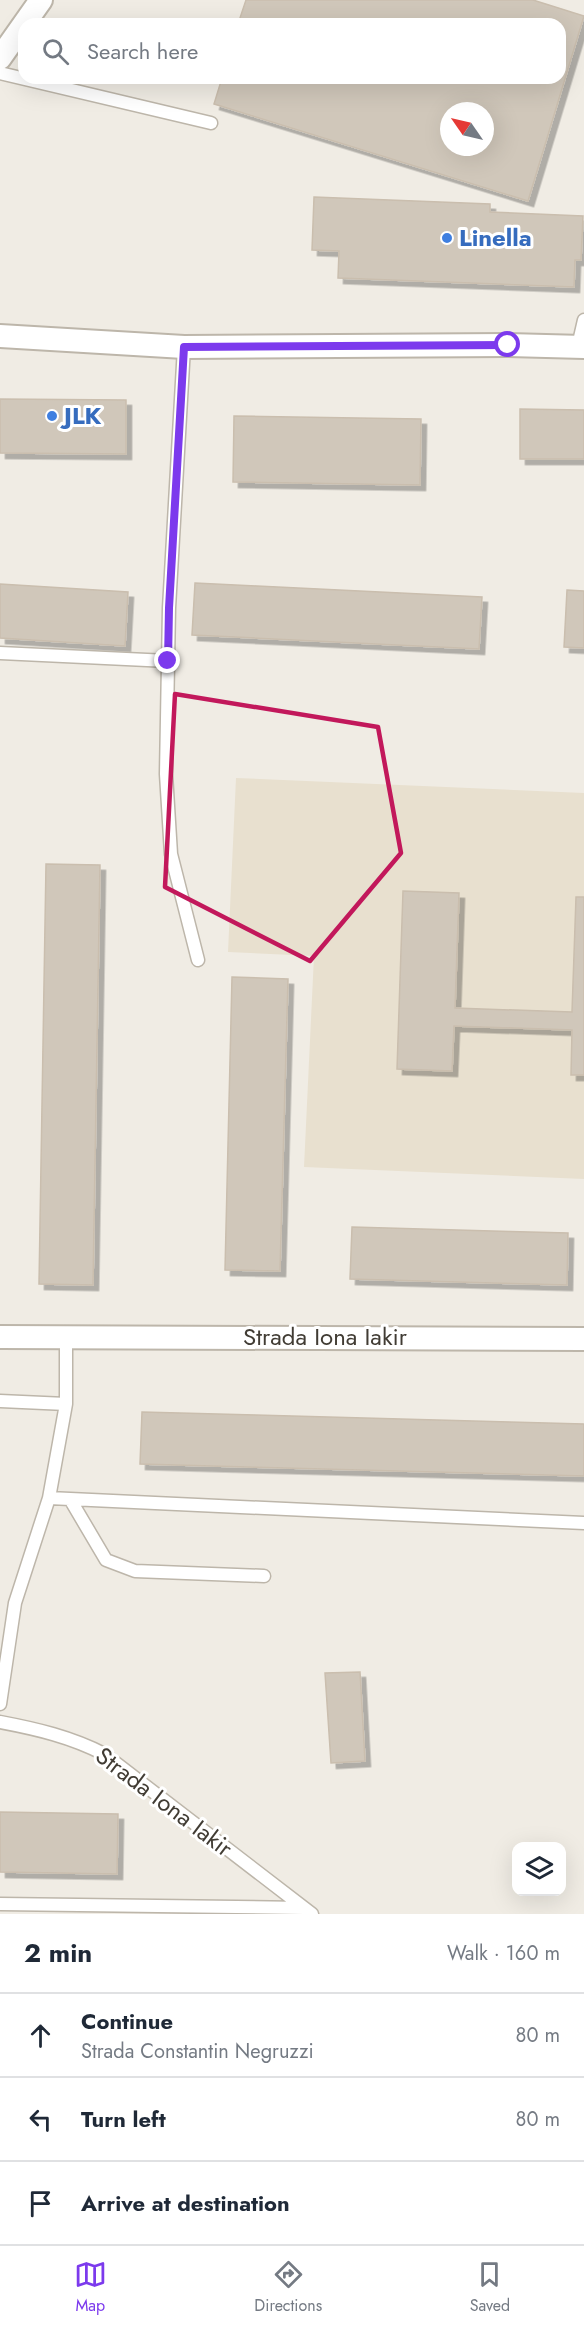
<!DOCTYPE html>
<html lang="en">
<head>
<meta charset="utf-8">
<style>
	body { margin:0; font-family:Jost,sans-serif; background:#f2f2f3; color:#1f2937 }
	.controls { position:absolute; right:18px; bottom:18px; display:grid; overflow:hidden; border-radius:12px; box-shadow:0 6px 24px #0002 }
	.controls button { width:54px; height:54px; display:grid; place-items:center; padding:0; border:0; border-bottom:2px solid #e0e1e3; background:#fff; color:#1f2937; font:30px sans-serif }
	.compass { position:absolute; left:440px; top:102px; width:54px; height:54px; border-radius:50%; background:#fff; box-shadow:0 6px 24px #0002; rotate:304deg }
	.stop { position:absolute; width:18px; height:18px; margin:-14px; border:4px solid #7c3aed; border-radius:50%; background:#fff }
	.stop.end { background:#7c3aed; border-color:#fff; box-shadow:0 2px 6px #0008 }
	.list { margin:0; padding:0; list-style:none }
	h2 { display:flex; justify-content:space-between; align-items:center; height:78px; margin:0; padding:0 24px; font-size:26px }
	h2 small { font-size:20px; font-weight:400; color:#747a83 }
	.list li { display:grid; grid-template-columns:39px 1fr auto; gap:18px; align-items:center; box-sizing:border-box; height:84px; padding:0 24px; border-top:2px solid #e0e1e3 }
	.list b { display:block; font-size:22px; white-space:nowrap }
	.list p { margin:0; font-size:20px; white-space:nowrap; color:#747a83 }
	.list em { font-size:20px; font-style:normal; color:#747a83 }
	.icon { flex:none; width:33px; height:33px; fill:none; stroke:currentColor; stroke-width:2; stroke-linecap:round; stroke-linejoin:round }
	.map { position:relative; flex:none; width:584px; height:1914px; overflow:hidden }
	.search { position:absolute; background:#fff; box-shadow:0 6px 24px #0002; left:18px; right:18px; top:18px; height:66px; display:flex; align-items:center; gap:15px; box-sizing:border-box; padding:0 21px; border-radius:18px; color:#747a83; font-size:22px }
	.sheet { height:330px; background:#fff }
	nav { display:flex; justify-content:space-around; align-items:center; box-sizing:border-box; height:84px; border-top:2px solid #e0e1e3; background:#fff; font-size:16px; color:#747a83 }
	nav a { display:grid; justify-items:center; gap:3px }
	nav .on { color:#7c3aed }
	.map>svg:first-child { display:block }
	.education { fill:#e8e0cf }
	.building { fill:#d0c7ba; stroke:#cabeae; stroke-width:1.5; fill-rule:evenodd; filter:url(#shadow) }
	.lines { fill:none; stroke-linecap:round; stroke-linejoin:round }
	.lane-casing { stroke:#bdb6aa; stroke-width:15 }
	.street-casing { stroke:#bdb6aa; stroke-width:26 }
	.lane { stroke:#fff; stroke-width:12 }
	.street { stroke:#fff; stroke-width:22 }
	.route { stroke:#7c3aed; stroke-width:8 }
	.marked { fill:none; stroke:#c2185b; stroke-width:4.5; stroke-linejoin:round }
	.shop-dot { fill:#3f7fe0; stroke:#fff; stroke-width:2 }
	.labels { text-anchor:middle; stroke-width:6; stroke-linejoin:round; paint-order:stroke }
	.shop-label { font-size:24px; font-weight:bold; fill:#366cbe; stroke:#fff; text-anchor:start }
	.street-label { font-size:24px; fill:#413c34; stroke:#fff }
</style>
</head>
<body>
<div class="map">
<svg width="584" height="1914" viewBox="0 0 584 1914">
	<defs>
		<filter id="shadow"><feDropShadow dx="5.5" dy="5.5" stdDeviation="0" flood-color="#0004"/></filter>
	</defs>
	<rect width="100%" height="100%" fill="#f0ece4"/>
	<path class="education" d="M 236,778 L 584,793 L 584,1179 L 304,1167 L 314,956 L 228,952 Z"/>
	<path class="building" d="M 246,0 L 533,0 L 584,16 L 528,201 L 214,104 L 222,78 L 560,78 L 560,24 L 238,24 ZM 449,111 L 485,111 L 485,147 L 449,147 Z
		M 314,197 L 490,204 L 490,212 L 583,216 L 581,260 L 575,260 L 574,287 L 338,278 L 339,251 L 312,250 Z
		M 0,399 L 126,400 L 126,454 L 0,453 Z
		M 520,409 L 584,410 L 584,459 L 520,459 Z
		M 234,416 L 421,419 L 420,485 L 233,482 Z
		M 195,583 L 482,597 L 479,649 L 192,635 Z
		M 0,584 L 128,592 L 125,646 L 0,638 Z
		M 567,590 L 584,591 L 584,648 L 564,647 Z
		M 46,864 L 100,865 L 93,1285 L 39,1284 Z
		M 403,891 L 459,893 L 455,1008 L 572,1012 L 576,897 L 584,897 L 584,1075 L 571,1075 L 572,1030 L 454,1026 L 452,1071 L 397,1069 Z
		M 232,977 L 288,979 L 280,1271 L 225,1270 Z
		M 352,1227 L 568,1233 L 567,1285 L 350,1279 Z
		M 142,1412 L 584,1424 L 584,1476 L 140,1464 Z
		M 360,1672 L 365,1761 L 331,1763 L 325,1673 Z
		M 0,1812 L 118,1814 L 117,1874 L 0,1872 Z"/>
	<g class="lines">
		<g class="lane-casing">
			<path id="lane" d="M 0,73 L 211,123
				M 578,346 L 584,320
				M 184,347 L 169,608 L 166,774 L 171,854 L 198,960
				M 0,653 L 168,661
				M 0,1401 L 66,1404
				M 49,1498 L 584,1523
				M 70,1499 L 106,1560 L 135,1571 L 264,1576
				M 0,1704 L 15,1603 L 49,1498 L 66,1404 L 66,1336
				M 0,1722 C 37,1729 71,1737 104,1754 L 312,1914
				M 0,1904 L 304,1908"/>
		</g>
		<g class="street-casing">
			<path id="street" d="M 0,58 L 41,0
				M 0,336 L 184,347 L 508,345 L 584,347
				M 0,1337 L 584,1339"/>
		</g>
		<use href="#lane" class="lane"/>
		<use href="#street" class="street"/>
	</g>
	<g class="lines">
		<path class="route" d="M 168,661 L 169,608 L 184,347 L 508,345"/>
	</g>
	<path class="marked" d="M 175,694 L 378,727 L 401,853 L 310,961 L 165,887 Z"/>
	<g class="shop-dot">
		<circle cx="447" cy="238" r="6"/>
		<circle cx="52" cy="416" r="6"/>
	</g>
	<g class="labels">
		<g class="shop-label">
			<text x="459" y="246">Linella</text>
			<text x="64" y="424">JLK</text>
		</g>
		<g class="street-label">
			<text x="325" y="1345">Strada Iona Iakir</text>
			<text transform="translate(164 1802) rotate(37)" y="8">Strada Iona Iakir</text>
		</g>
	</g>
</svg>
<div class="controls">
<button><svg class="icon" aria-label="layers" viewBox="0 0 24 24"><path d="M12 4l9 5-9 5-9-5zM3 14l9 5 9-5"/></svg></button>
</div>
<svg class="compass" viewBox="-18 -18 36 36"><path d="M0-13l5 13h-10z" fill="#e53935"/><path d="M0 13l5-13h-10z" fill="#747a83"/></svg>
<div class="stop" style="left:508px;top:345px"></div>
<div class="stop end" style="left:168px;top:661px"></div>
<div class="search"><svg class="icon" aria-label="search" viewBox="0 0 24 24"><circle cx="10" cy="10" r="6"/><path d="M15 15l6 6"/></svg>Search here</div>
</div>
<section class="sheet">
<h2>2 min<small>Walk · 160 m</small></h2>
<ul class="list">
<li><svg class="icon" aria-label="ahead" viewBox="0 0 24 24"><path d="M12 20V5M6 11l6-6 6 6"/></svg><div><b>Continue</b><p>Strada Constantin Negruzzi</p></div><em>80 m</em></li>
<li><svg class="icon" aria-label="left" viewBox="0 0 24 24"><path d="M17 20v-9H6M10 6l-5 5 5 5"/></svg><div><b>Turn left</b></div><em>80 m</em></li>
<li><svg class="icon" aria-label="arrive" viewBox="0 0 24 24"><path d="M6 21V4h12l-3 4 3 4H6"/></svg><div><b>Arrive at destination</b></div></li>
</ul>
</section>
<nav>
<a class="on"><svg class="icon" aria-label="map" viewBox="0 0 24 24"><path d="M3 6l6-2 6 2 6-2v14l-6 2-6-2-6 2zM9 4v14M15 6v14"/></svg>Map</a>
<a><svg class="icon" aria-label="directions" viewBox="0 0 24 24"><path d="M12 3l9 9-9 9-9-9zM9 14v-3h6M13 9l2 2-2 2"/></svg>Directions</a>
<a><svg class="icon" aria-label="saved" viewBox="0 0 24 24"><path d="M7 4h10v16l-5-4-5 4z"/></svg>Saved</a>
</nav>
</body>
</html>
